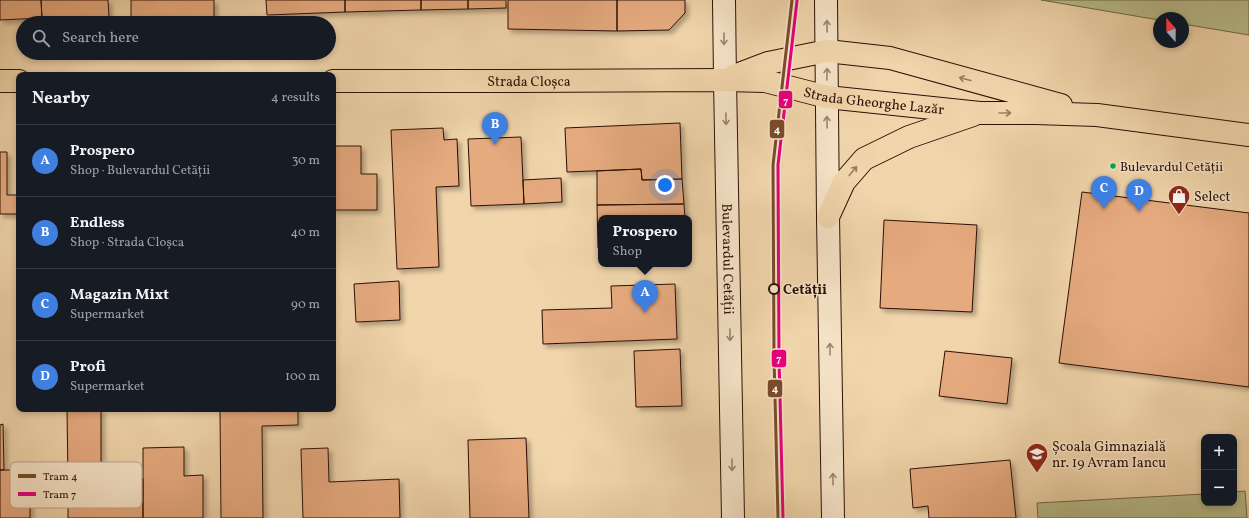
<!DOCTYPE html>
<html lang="en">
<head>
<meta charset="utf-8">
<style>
	body { margin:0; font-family:Vollkorn,serif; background:#242831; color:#f1f3f6 }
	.controls { position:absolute; right:12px; bottom:12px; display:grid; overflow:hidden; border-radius:8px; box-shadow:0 2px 6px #0003 }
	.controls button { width:36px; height:36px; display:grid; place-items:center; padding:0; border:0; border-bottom:1px solid #363941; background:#171b24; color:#f1f3f6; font:20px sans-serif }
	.compass { position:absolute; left:1153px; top:12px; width:36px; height:36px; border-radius:50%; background:#171b24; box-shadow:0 2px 6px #0003; rotate:339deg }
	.you { position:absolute; left:665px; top:185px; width:14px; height:14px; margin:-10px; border:3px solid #fff; border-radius:50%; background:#1a73e8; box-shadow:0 0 0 6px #1a73e833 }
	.badge { display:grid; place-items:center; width:26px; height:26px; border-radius:50%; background:#7c3aed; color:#fff; font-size:13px; font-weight:700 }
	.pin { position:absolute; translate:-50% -33px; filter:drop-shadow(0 1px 2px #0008) }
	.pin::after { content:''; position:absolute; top:21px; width:14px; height:12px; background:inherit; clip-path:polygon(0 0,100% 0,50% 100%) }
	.popup { position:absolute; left:598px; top:215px; width:94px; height:52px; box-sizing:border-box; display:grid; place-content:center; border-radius:8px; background:#171b24; filter:drop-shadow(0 1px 3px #0005); font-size:13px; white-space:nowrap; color:#9ea1a6 }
	.popup b { font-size:15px; color:#f1f3f6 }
	.popup::after { content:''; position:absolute; left:50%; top:100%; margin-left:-8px; border:8px solid transparent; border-top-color:#171b24 }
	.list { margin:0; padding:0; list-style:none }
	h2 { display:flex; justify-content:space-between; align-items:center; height:52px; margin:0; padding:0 16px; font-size:17px }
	h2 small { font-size:13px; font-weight:400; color:#9ea1a6 }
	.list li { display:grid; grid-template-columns:26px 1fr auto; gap:12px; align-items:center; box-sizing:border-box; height:72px; padding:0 16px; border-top:1px solid #363941 }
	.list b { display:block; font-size:15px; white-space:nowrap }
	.list p { margin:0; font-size:13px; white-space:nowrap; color:#9ea1a6 }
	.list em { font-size:13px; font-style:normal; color:#9ea1a6 }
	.icon { flex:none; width:22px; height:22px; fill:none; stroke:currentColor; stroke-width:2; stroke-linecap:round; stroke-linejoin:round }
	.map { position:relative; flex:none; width:1249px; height:518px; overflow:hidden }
	.search { position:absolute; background:#171b24; box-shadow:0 2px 6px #0003; left:16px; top:16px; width:320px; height:44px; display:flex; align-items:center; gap:10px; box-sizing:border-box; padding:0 14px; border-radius:22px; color:#9ea1a6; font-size:15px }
	.panel { position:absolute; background:#171b24; box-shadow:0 2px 6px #0003; left:16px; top:72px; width:320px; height:340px; border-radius:8px }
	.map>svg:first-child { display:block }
	.green { fill:#b8be8b; stroke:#726648 }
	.building { fill:#e6aa7f; stroke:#2c0f04; filter:url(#shadow) }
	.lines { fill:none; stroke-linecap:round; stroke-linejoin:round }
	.secondary-casing { stroke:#2c0f04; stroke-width:24 }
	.primary-casing { stroke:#2c0f04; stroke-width:24 }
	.secondary { stroke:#f6e4c8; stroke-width:22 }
	.primary { stroke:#f1d5ab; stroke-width:22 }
	.tram-1-casing { stroke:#f6e4c8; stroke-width:6 }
	.tram-2-casing { stroke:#f6e4c8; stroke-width:6 }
	.tram-1 { stroke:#7a4b2a; stroke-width:3 }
	.tram-2 { stroke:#e5007d; stroke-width:3 }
	.oneway { stroke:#9b8470 }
	.oneway2 { stroke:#987c60 }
	.bus-dot { fill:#00a651; stroke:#f6e4c8; stroke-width:1.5 }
	.stop-dot { fill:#f6e4c8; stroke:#2c0f04; stroke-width:2 }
	.labels { text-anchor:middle; stroke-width:3; stroke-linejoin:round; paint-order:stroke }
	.bus-label { font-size:13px; fill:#2c0f04; stroke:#f6e4c8; text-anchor:start }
	.street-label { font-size:14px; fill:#2c0f04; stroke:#f6e4c8 }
	.poi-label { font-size:14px; fill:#2c0f04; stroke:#f6e4c8; text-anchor:start }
	.stop-label { font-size:14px; font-weight:bold; fill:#2c0f04; stroke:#f6e4c8; text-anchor:start }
	.key { fill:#f6e4c8; stroke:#b9a48d; stroke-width:1 }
	.key-label { font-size:11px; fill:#2c0f04 }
	.line-badge { stroke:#f6e4c8; stroke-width:1.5 }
	.badge-label { font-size:11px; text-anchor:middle; font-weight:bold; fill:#fff }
</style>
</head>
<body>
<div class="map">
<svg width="1249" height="518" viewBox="0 0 1249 518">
	<defs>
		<filter id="shadow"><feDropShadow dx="3.5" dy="3.5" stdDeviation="2" flood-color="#0004"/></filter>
	</defs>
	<rect width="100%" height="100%" fill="#f1d5ab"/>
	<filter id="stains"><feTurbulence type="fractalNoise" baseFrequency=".005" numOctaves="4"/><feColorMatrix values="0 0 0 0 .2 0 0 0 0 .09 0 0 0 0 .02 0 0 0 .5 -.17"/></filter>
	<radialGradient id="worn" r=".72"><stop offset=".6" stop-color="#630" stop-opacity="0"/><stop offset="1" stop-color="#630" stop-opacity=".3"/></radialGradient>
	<path class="green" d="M 1041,0 L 1249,0 L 1249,35 L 1183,24 L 1183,18 L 1159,18 L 1159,20 Z
		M 1245,491 L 1247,518 L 1038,518 L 1037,503 L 1204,494 L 1204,503 L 1234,503 L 1234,492 Z"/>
	<path class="building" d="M 0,0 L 41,0 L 42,18 L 0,20 Z
		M 41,0 L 108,0 L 109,17 L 42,18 Z
		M 131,0 L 214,0 L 214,19 L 131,20 Z
		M 266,0 L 345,0 L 345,12 L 267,15 Z
		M 345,0 L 421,0 L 421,10 L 345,12 Z
		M 421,0 L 468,0 L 468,9 L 421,10 Z
		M 468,0 L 506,0 L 506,8 L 468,9 Z
		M 508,0 L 617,0 L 617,31 L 508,29 Z
		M 617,0 L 685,0 L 685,13 L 669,30 L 617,31 Z
		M 680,123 L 682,179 L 642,180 L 641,169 L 567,172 L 565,128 Z
		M 443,128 L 444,140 L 457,139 L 459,186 L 436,187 L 439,267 L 397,269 L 391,130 Z
		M 521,137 L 524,204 L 471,206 L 468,139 Z
		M 333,146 L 361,146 L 361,174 L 377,174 L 377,210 L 333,210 Z
		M 0,152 L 7,152 L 7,195 L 19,195 L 19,214 L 0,214 Z
		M 641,169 L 642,180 L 682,179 L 684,204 L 597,205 L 597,171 Z
		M 561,178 L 562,202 L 524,204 L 523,180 Z
		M 1082,192 L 1249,213 L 1249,387 L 1059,363 Z
		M 684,204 L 685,218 L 601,218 L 601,248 L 598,248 L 597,205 Z
		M 884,220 L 977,225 L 972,312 L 880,308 Z
		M 399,281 L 400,320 L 356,322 L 354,284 Z
		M 675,284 L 677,339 L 543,344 L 542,310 L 612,308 L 611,286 Z
		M 680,349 L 682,406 L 636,407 L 634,351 Z
		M 945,351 L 1012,358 L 1007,404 L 939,396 Z
		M 67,409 L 101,409 L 101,479 L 68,480 Z
		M 220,409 L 298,409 L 298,425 L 262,426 L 263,518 L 221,518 Z
		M 3,424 L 4,470 L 0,470 L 0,425 Z
		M 526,438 L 529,518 L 470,518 L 468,440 Z
		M 184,447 L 184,476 L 203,475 L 203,518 L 143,518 L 143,448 Z
		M 328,448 L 329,482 L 399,479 L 400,518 L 303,518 L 301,449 Z
		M 1010,460 L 1016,518 L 929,518 L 928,506 L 913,508 L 910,469 Z
		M 0,470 L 30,470 L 30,518 L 0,518 Z
		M 41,477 L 59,478 L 59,499 L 42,499 Z
		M 143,479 L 143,518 L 68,518 L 68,480 Z"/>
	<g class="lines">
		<g class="secondary-casing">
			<g id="secondary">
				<path id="s1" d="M 724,0 L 725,80 L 733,518"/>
				<path d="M 826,0 L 828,217 L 833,518"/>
			</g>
		</g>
		<g class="primary-casing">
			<g id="primary">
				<path d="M 734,76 L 768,63 L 827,51 L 890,58 L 1061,105"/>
				<path d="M 0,81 L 19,81"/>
				<path id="s2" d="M 333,81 L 517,81 L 725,80 L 765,81 L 827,97 L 980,113 L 1035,113 L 1097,115 L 1249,135"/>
				<path d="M 828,217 L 844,182 L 864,159 L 909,137 L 973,115"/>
			</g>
		</g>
		<use href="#secondary" class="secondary"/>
		<use href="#primary" class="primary"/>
		<g class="tram-1-casing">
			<path id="tram-1" d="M 778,518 L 774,357 L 773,165 L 792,0"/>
		</g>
		<g class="tram-2-casing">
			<path id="tram-2" d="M 783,518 L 779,357 L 778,165 L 797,1"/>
		</g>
		<use href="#tram-1" class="tram-1"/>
		<use href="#tram-2" class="tram-2"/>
	</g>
	<defs><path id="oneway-shaft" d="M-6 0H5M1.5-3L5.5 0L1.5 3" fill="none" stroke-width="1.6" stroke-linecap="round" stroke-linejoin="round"/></defs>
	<g class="oneway">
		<use href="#oneway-shaft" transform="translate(827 26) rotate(-91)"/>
		<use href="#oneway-shaft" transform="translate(724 39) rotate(90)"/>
		<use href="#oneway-shaft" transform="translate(827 74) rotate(-89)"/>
		<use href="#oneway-shaft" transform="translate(726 119) rotate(89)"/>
		<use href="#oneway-shaft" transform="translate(827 122) rotate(-91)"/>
		<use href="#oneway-shaft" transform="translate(730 335) rotate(89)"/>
		<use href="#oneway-shaft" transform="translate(830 349) rotate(-91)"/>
		<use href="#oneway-shaft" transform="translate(732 465) rotate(89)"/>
		<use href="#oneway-shaft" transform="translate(833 479) rotate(-91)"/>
	</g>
	<g class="oneway2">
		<use href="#oneway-shaft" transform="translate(965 79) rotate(-165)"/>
		<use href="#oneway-shaft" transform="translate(1005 113)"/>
		<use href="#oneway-shaft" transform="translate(853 171) rotate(-50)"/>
	</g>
	<defs>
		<g id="shop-pin" transform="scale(1.15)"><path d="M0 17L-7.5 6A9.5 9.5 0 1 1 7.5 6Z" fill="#8f2418" stroke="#f6e4c8"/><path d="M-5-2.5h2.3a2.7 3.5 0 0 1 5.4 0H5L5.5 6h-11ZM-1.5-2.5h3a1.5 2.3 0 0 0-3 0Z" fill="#fff"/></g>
		<g id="school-pin" transform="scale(1.15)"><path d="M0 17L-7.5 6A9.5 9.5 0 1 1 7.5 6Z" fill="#8f2418" stroke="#f6e4c8"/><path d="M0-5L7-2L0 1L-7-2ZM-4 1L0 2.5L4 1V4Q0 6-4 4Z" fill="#fff"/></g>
	</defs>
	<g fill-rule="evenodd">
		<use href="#shop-pin" x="1179" y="196"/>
		<use href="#school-pin" x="1037" y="454"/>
	</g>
	<circle class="bus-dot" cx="1113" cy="166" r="3.5"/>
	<circle class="stop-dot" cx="774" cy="289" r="5"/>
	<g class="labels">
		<g class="bus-label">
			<text x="1120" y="171">Bulevardul Cetății</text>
		</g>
		<g class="street-label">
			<text dy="5" stroke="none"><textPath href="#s2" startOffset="196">Strada Cloșca</textPath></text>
			<text dy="5" stroke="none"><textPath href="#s2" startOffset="543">Strada Gheorghe Lazăr</textPath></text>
			<text dy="5" stroke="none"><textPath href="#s1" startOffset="259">Bulevardul Cetății</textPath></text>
		</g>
		<g class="poi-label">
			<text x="1194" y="201">Select</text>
			<text x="1052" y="451">Școala Gimnazială<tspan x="1052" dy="16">nr. 19 Avram Iancu</tspan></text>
		</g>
		<g class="stop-label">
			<text x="783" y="294">Cetății</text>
		</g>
	</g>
	<rect x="10" y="462" width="132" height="46" rx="6" class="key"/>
	<rect x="18" y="474" width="18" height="4" fill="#7a4b2a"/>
	<rect x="18" y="492" width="18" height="4" fill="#e5007d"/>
	<g class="key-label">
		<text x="43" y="480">Tram 4</text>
		<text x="43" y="498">Tram 7</text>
	</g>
	<g class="line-badge">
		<rect x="778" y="90" width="15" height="19" rx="4" fill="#e5007d"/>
		<rect x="769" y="119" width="16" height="20" rx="4" fill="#7a4b2a"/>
		<rect x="771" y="349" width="16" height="19" rx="4" fill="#e5007d"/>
		<rect x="767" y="379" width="16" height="19" rx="4" fill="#7a4b2a"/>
	</g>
	<g class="badge-label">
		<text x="786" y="104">7</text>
		<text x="777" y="133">4</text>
		<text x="779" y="362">7</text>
		<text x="775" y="392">4</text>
	</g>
	<rect width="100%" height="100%" filter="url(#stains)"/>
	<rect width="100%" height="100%" fill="url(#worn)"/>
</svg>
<div class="controls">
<button>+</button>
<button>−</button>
</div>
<svg class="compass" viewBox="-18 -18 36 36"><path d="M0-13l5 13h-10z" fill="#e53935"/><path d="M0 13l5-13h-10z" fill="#9ea1a6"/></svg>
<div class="you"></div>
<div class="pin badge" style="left:645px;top:313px;background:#3f7fe0">A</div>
<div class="popup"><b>Prospero</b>Shop</div>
<div class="pin badge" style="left:495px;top:145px;background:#3f7fe0">B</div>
<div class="pin badge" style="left:1104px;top:209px;background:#3f7fe0">C</div>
<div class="pin badge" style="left:1139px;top:212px;background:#3f7fe0">D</div>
<div class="search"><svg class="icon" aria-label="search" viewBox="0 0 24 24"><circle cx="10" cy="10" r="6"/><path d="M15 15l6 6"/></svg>Search here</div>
<section class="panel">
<h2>Nearby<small>4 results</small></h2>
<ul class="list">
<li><span class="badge" style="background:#3f7fe0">A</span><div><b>Prospero</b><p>Shop · Bulevardul Cetății</p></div><em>30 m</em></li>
<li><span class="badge" style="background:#3f7fe0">B</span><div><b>Endless</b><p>Shop · Strada Cloșca</p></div><em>40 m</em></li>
<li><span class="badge" style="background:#3f7fe0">C</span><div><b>Magazin Mixt</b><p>Supermarket</p></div><em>90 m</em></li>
<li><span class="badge" style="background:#3f7fe0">D</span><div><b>Profi</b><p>Supermarket</p></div><em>100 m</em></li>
</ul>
</section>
</div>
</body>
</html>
